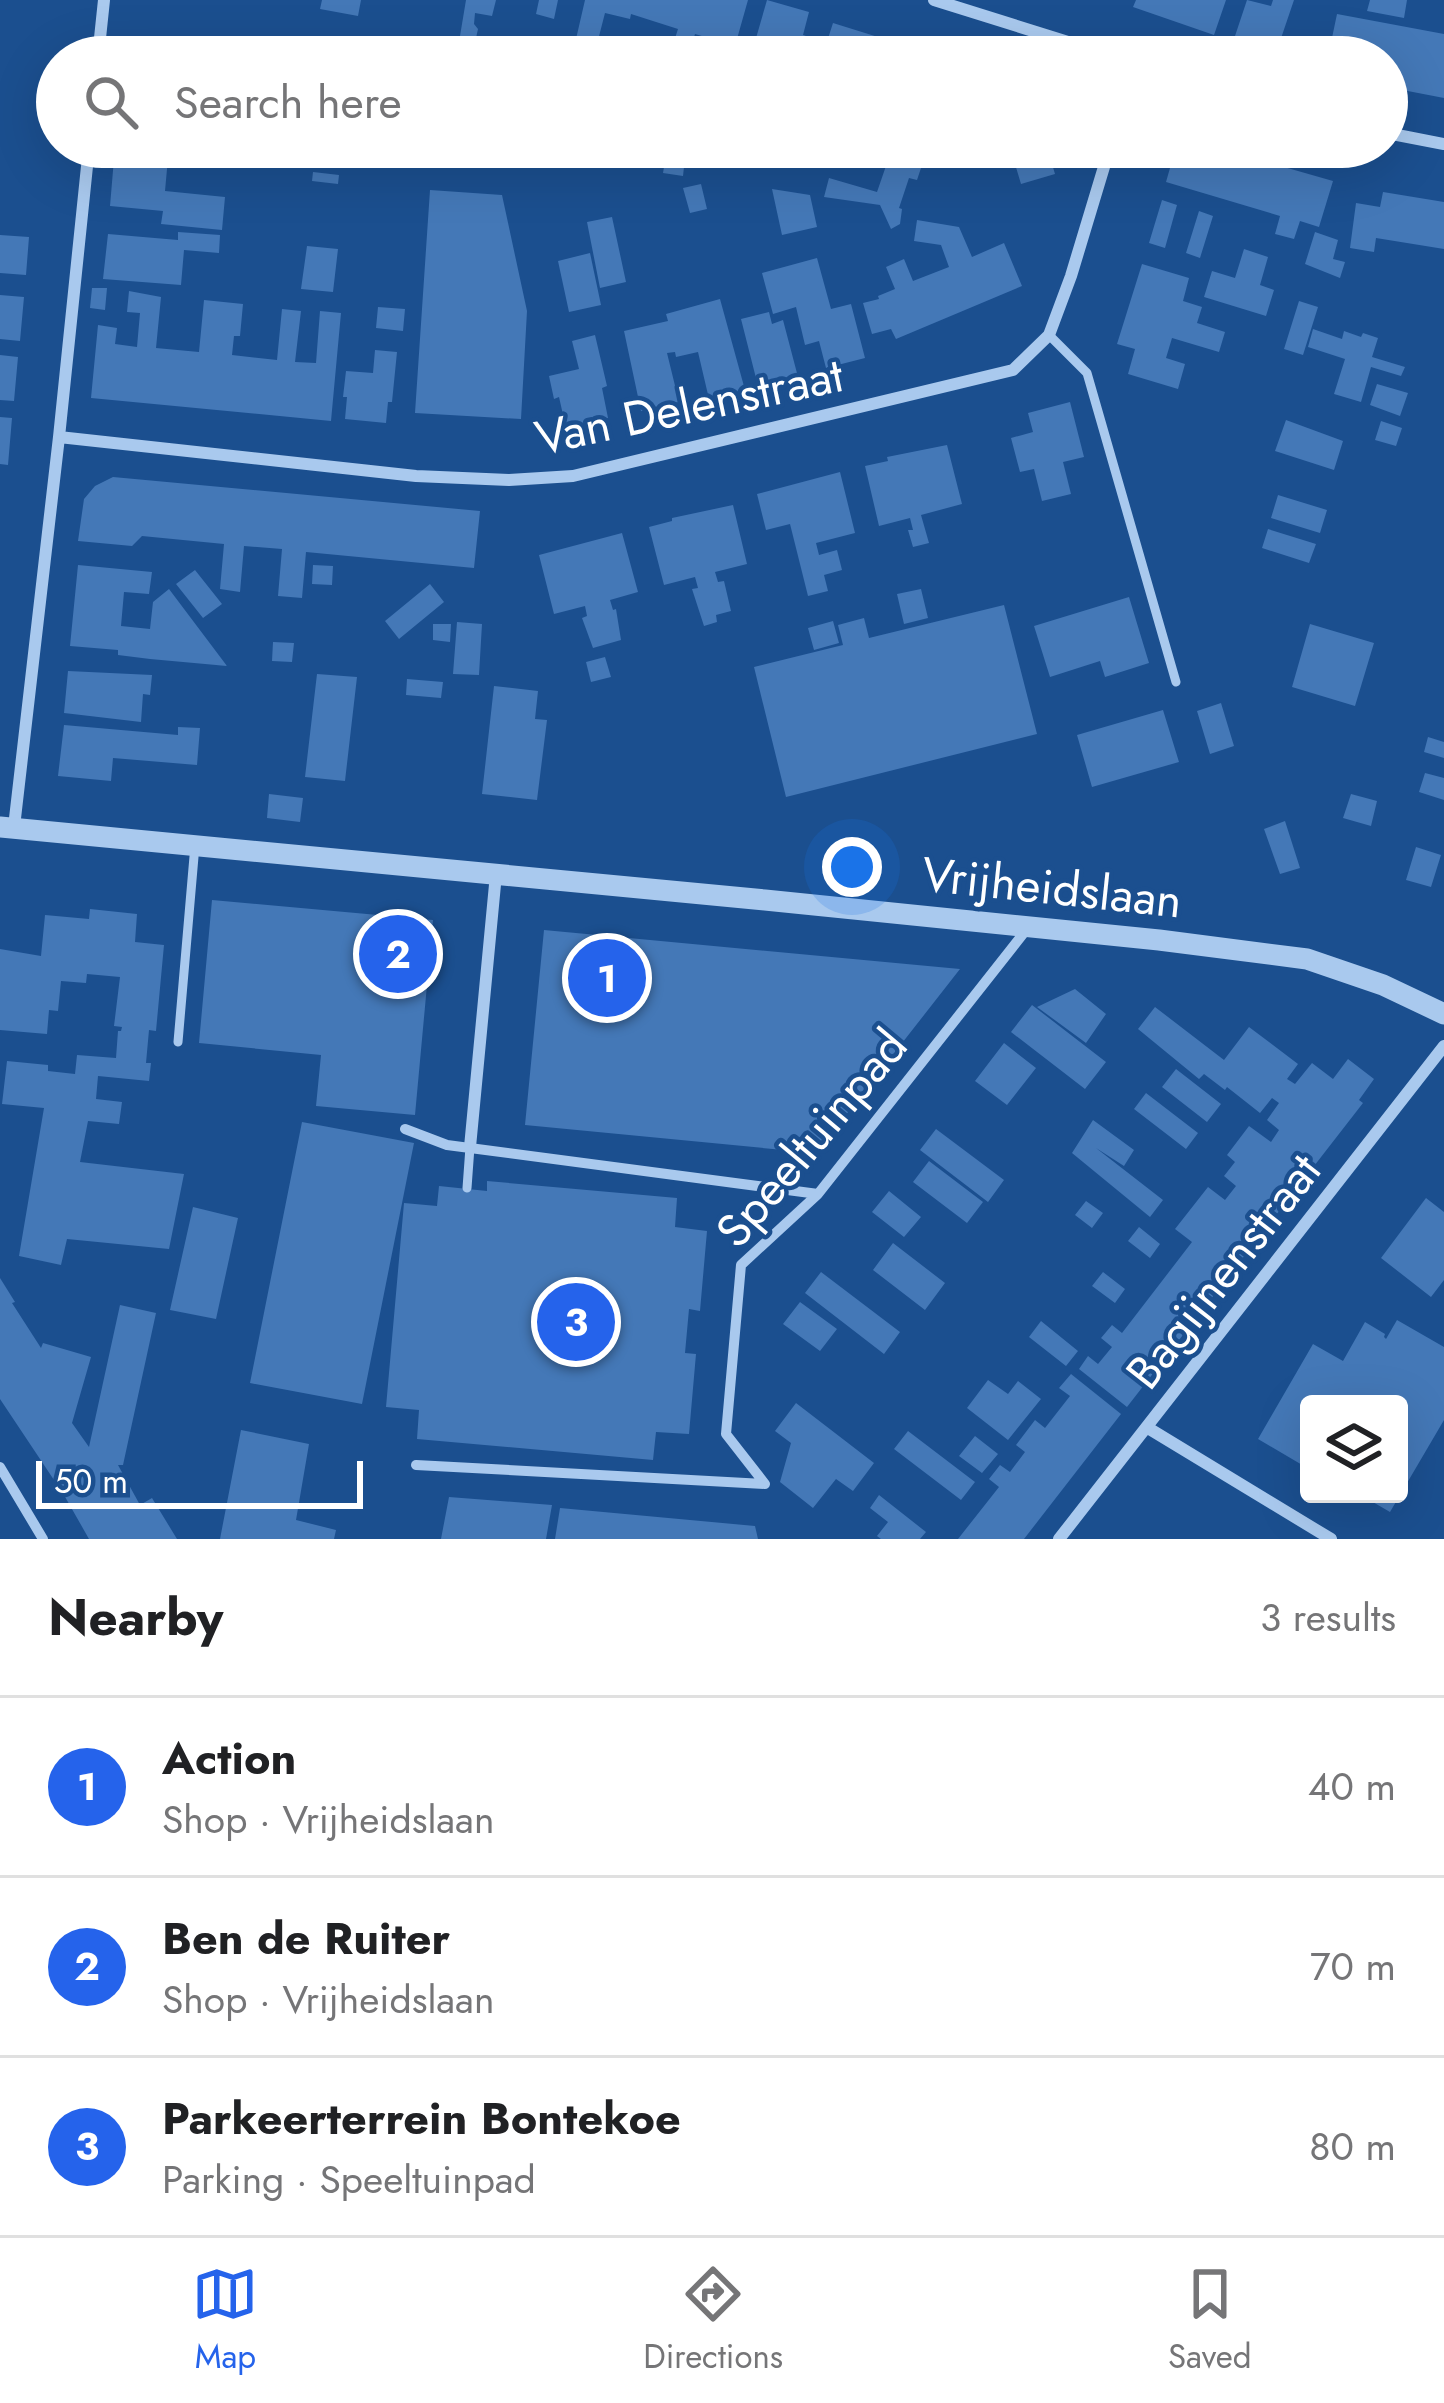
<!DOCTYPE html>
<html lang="en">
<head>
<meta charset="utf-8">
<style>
	body { margin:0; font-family:Jost,sans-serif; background:#f6f6f6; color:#202124 }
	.controls { position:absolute; right:36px; bottom:36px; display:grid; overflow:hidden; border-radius:12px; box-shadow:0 12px 48px #0002 }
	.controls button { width:108px; height:108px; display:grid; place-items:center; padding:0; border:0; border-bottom:3px solid #e0e0e0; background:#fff; color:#202124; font:60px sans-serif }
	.scale { position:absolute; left:36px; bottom:30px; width:327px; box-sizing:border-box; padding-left:12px; border:6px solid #fff; border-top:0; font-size:33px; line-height:42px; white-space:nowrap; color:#fff; -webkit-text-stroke:9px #1b4f8f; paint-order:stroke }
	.you { position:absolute; left:852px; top:867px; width:42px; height:42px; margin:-30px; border:9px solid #fff; border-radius:50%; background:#1a73e8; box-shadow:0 0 0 18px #1a73e833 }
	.badge { display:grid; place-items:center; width:78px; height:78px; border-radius:50%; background:#2563eb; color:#fff; font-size:39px; font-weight:700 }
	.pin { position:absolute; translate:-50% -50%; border:6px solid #fff; box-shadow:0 3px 12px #0006 }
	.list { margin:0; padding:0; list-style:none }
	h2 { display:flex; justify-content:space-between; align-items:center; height:156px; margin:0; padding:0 48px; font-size:51px }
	h2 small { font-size:39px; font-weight:400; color:#757577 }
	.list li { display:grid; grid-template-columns:78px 1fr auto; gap:36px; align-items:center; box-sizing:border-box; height:180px; padding:0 48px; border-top:3px solid #e0e0e0 }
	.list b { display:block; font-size:45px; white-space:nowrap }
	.list p { margin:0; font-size:39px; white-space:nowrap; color:#757577 }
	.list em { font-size:39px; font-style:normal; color:#757577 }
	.icon { flex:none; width:66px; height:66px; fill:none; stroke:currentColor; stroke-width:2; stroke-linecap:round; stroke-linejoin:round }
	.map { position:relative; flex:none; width:1444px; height:1539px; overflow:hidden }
	.search { position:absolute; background:#fff; box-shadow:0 12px 48px #0002; left:36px; right:36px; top:36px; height:132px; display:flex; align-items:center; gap:30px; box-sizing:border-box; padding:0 42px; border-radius:66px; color:#757577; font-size:45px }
	.sheet { height:696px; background:#fff }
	nav { display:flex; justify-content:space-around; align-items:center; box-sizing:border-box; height:168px; border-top:3px solid #e0e0e0; background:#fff; font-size:33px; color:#757577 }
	nav a { display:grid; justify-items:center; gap:6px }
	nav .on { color:#2563eb }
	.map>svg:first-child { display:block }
	.building { fill:#4478b7 }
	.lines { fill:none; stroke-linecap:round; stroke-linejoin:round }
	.service { stroke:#a9c9ee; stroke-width:9 }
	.pedestrian { stroke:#a9c9ee; stroke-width:10 }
	.minor { stroke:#a9c9ee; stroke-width:12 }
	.tertiary { stroke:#a9c9ee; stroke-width:21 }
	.labels { text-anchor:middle; stroke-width:9; stroke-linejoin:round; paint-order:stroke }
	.street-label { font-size:48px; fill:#fff; stroke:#1b4f8f }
</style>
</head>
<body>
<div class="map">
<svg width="1444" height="1539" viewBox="0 0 1444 1539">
	<rect width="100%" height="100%" fill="#1b4f8f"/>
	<path class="building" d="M 322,0 L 361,0 L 358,16 L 320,9 Z
		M 466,0 L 496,0 L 492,16 L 475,13 L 474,24 L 478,29 L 474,47 L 469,50 L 458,48 Z
		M 539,0 L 558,0 L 554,19 L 536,14 Z
		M 585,0 L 748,0 L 735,46 L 695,34 L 688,57 L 669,57 L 678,29 L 631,14 L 630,19 L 605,13 L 597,44 L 576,39 Z
		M 767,0 L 809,12 L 803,35 L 809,37 L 803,57 L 770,57 L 752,52 Z
		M 1136,0 L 1226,0 L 1214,35 L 1133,7 Z
		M 1247,0 L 1271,6 L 1273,0 L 1294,0 L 1275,56 L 1233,42 Z
		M 1370,0 L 1407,0 L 1404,18 L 1367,11 Z
		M 1337,14 L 1444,34 L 1444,98 L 1387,87 L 1387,57 L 1328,57 Z
		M 833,23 L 910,47 L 907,57 L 822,57 Z
		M 177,37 L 208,40 L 207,57 L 174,57 Z
		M 115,147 L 169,147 L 165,191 L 225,197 L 222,230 L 161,224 L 163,211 L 110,206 Z
		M 596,147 L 615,147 L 611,165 L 593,160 Z
		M 862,147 L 928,147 L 917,180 L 909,178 L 899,208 L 902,209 L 900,224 L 891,229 L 880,205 L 824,197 L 829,178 L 877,192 L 887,163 L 860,155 Z
		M 1010,147 L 1047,147 L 1055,174 L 1021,184 Z
		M 1176,147 L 1214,147 L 1333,181 L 1319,227 L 1300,221 L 1294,239 L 1275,234 L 1280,216 L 1166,182 Z
		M 666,155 L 685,158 L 683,176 L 663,173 Z
		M 313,172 L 339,175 L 338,184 L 312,181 Z
		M 701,184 L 707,209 L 690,213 L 683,188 Z
		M 772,189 L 810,195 L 817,227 L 782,235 Z
		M 430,190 L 502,195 L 527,311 L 521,419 L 415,413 Z
		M 1383,192 L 1444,202 L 1444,249 L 1376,238 L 1374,252 L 1350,248 L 1356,203 L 1380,207 Z
		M 1162,200 L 1177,205 L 1165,248 L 1149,243 Z
		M 1199,211 L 1213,216 L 1200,258 L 1186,253 Z
		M 612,217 L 626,282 L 600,288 L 587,222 Z
		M 917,220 L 959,227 L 972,257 L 1004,243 L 1022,286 L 896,339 L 891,329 L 872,334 L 863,303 L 879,299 L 878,296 L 895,289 L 886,267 L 904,259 L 913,281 L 949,267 L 941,245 L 914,241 Z
		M 178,232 L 220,235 L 219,253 L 184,250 L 181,285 L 103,279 L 108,234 L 178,240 Z
		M 1315,232 L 1338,240 L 1333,259 L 1345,262 L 1340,278 L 1305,264 Z
		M 0,235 L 29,237 L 26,275 L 0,273 Z
		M 307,246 L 338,249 L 333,292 L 301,289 Z
		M 1244,249 L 1268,257 L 1260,285 L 1274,290 L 1266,316 L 1204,297 L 1212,271 L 1235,278 Z
		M 590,253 L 601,305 L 569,312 L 558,261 Z
		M 817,258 L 831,309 L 851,304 L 865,358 L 826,368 L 819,341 L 805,345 L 796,307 L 773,314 L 762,273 Z
		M 1142,264 L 1189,278 L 1183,301 L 1202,307 L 1197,323 L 1225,332 L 1219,352 L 1172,338 L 1166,358 L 1185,364 L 1178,389 L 1128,374 L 1135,349 L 1117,344 Z
		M 92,288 L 107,288 L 105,310 L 90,308 Z
		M 129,291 L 161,297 L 156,348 L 199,352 L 204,300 L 243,304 L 240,336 L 234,336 L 232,355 L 277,360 L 282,309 L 301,311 L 295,362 L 316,363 L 320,311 L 341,313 L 331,421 L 91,398 L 98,325 L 117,328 L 115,344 L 137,347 L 140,313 L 127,312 Z
		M 0,295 L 24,297 L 20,341 L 0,339 Z
		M 720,299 L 745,390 L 709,399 L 698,352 L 676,357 L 675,352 L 667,353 L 679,402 L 641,411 L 624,331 L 668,321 L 666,314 Z
		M 1299,301 L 1318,307 L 1303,355 L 1284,349 Z
		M 378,307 L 405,309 L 403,331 L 376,328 Z
		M 769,312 L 772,324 L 783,320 L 798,377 L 758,386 L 741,319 Z
		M 1313,329 L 1342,339 L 1344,331 L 1361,337 L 1363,333 L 1378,338 L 1372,357 L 1405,367 L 1401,376 L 1371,367 L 1361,402 L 1334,394 L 1345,359 L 1308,347 Z
		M 595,335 L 607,386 L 602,388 L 608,418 L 566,428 L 559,397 L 554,399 L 549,376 L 579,369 L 572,341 Z
		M 375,350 L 397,352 L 392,402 L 388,402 L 386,423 L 345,419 L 347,397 L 343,397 L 346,371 L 373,373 Z
		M 0,355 L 18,357 L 14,401 L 0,400 Z
		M 1377,384 L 1408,393 L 1400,416 L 1370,405 Z
		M 1070,402 L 1084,457 L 1063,462 L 1071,494 L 1042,501 L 1034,469 L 1020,472 L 1011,438 L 1033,432 L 1028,413 Z
		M 0,417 L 12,418 L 8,465 L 0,464 Z
		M 1286,420 L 1343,441 L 1334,470 L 1275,451 Z
		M 1381,421 L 1402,428 L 1396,446 L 1375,440 Z
		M 947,445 L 962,504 L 921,515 L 929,543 L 913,547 L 908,530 L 913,530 L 910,518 L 879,526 L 865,466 L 888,461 L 887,457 Z
		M 840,472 L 855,533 L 816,543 L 819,555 L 837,550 L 842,570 L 824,575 L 828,591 L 808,596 L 790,524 L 766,530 L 757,494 Z
		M 113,477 L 480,511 L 474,568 L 306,552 L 302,598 L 278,596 L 282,549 L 244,546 L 240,592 L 220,589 L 224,544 L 142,536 L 132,546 L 78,541 L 84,499 L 95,486 Z
		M 1278,495 L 1327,510 L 1320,533 L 1271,518 Z
		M 733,505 L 747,564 L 715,572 L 718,582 L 724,581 L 731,611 L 716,615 L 717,622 L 704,626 L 692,589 L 698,588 L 695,577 L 664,585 L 649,527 L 672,521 L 672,518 Z
		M 1268,529 L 1316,544 L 1309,563 L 1262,548 Z
		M 622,533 L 638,592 L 610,600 L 613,610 L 616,609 L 621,640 L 593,648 L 582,618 L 587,616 L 585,606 L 554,614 L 539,555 Z
		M 78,565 L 152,572 L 149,594 L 124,592 L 121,626 L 150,629 L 153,602 L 169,589 L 227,666 L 150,659 L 118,655 L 118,650 L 70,646 Z
		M 313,565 L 333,566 L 332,585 L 312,584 Z
		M 195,570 L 222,604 L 203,618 L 176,584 Z
		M 430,584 L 444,602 L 399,639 L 385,621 Z
		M 921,589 L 928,618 L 904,624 L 897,594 Z
		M 1129,597 L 1149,663 L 1105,677 L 1100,661 L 1050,677 L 1034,626 Z
		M 1004,605 L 1037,734 L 786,797 L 754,667 L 843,645 L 838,625 L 864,618 L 869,638 Z
		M 833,621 L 839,643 L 814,650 L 808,628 Z
		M 457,622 L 482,624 L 479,675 L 453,674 Z
		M 433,624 L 451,624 L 450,642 L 433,640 Z
		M 1310,624 L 1374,643 L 1355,706 L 1292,687 Z
		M 273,642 L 294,643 L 292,662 L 272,661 Z
		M 605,657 L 611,677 L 591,682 L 586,662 Z
		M 68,671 L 152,675 L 150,695 L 143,694 L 141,722 L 64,713 Z
		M 317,674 L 357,677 L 345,781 L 305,777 Z
		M 407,679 L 443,682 L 441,698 L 406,695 Z
		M 494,686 L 538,691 L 535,719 L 547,720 L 537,800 L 482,794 Z
		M 1221,703 L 1234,746 L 1210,754 L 1197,711 Z
		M 1163,710 L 1179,762 L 1092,787 L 1077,735 Z
		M 64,725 L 178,735 L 178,727 L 200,728 L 197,765 L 113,758 L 111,781 L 58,776 Z
		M 1428,737 L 1444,742 L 1444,758 L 1424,752 Z
		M 1425,773 L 1444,778 L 1444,800 L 1419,792 Z
		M 269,794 L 303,798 L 300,822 L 267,818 Z
		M 1351,794 L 1377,801 L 1371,826 L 1343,818 Z
		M 1285,821 L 1300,868 L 1280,874 L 1264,829 Z
		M 1416,847 L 1441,855 L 1431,887 L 1406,880 Z
		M 212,900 L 433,920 L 415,1115 L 316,1106 L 321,1055 L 199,1043 Z
		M 90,909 L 137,914 L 135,942 L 164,945 L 156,1031 L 149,1030 L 146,1063 L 151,1063 L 149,1081 L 98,1076 L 96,1099 L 122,1102 L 119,1124 L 88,1121 L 80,1162 L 184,1174 L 169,1249 L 67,1239 L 61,1265 L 19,1256 L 44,1108 L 2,1104 L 7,1061 L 48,1065 L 48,1071 L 75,1074 L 77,1055 L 116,1058 L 118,1031 L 121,1031 L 122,1027 L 114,1026 L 120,977 L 87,974 L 86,983 L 61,981 L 58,1011 L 49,1010 L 47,1034 L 0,1030 L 0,949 L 41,956 L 45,915 L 89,919 Z
		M 544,930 L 960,969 L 809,1162 L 794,1151 L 525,1125 Z
		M 1075,989 L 1106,1014 L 1086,1043 L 1037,1007 Z
		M 1032,1005 L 1106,1062 L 1085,1089 L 1011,1032 Z
		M 1155,1007 L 1224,1060 L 1249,1027 L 1298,1064 L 1287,1079 L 1295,1084 L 1312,1063 L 1333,1079 L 1348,1059 L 1374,1079 L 1359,1100 L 1363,1103 L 1127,1407 L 1079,1369 L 1088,1356 L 1098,1364 L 1112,1347 L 1101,1338 L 1112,1325 L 1122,1333 L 1192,1242 L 1175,1229 L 1208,1187 L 1225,1200 L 1236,1186 L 1224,1176 L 1235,1162 L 1227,1155 L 1249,1126 L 1271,1142 L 1279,1130 L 1267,1120 L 1279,1103 L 1272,1098 L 1260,1113 L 1227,1087 L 1225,1090 L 1204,1074 L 1199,1079 L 1138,1029 Z
		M 1004,1043 L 1036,1068 L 1007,1105 L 975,1081 Z
		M 1176,1069 L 1221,1104 L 1207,1122 L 1162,1087 Z
		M 1146,1093 L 1198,1133 L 1186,1149 L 1134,1109 Z
		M 1093,1120 L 1134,1150 L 1124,1166 L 1096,1148 L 1163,1200 L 1150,1217 L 1072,1153 Z
		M 302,1122 L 414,1143 L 362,1404 L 250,1383 Z
		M 936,1129 L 1004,1180 L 988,1202 L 920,1150 Z
		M 929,1161 L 983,1202 L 967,1223 L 913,1182 Z
		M 487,1181 L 677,1198 L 675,1227 L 707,1231 L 700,1311 L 689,1309 L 685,1353 L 696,1354 L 689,1434 L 656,1432 L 653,1460 L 417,1439 L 419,1410 L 386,1407 L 404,1203 L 437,1206 L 439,1186 L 487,1191 Z
		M 889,1191 L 921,1217 L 904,1237 L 872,1212 Z
		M 1426,1198 L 1444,1212 L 1444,1280 L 1431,1297 L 1381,1258 Z
		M 1086,1201 L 1103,1213 L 1092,1228 L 1075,1215 Z
		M 193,1207 L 238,1218 L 216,1319 L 170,1310 Z
		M 1139,1227 L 1160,1244 L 1150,1258 L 1128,1241 Z
		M 893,1243 L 945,1283 L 925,1310 L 873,1270 Z
		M 821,1272 L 900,1332 L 884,1354 L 805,1293 Z
		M 1103,1272 L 1125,1289 L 1115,1303 L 1092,1286 Z
		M 0,1278 L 15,1302 L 12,1303 L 41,1348 L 43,1343 L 91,1357 L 72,1423 L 89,1447 L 120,1305 L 156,1313 L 123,1465 L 118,1465 L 140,1505 L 152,1498 L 177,1539 L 89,1539 L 64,1495 L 0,1399 Z
		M 800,1302 L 837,1329 L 820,1351 L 783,1324 Z
		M 1397,1320 L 1444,1347 L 1444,1420 L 1390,1512 L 1359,1494 L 1399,1494 L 1399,1404 L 1309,1404 L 1309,1469 L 1258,1439 L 1313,1344 L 1343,1361 L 1365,1322 L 1385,1334 L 1384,1337 L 1386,1339 Z
		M 1041,1321 L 1078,1351 L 1066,1366 L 1029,1337 Z
		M 1071,1374 L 1121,1414 L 1024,1539 L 958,1539 L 999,1487 L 989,1479 L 1000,1465 L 1010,1472 L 1025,1452 L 1016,1445 L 1035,1420 L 1045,1428 L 1070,1396 L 1059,1388 Z
		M 988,1380 L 1008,1394 L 1018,1381 L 1041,1399 L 1008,1440 L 967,1408 Z
		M 796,1403 L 874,1463 L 853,1491 L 836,1479 L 813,1508 L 780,1482 L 791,1443 L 775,1431 Z
		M 241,1430 L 309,1444 L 296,1520 L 336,1530 L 334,1539 L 220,1539 Z
		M 908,1431 L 975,1482 L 961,1500 L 894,1449 Z
		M 975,1436 L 998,1454 L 982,1473 L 959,1456 Z
		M 879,1495 L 926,1532 L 920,1539 L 881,1539 L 877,1536 L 888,1522 L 870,1508 Z
		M 449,1497 L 552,1505 L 546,1539 L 441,1539 Z
		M 560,1508 L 755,1526 L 758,1539 L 555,1539 Z"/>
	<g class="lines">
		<path class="service" d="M 1049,335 L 1087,373 L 1176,682
			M 178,1042 L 195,845
			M 467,1188 L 470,1147"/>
		<path class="pedestrian" d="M 405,1129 L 447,1145 L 818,1194
			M 416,1465 L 765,1484
			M 0,1467 L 43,1539
			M 765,1484 L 726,1434 L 741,1265 L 818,1194 L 1027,929"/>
		<path class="minor" d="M 934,0 L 1116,57
			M 98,57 L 104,0
			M 1387,133 L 1444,144
			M 59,437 L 416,476 L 509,480 L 573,476 L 1013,370 L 1049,335 L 1071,276 L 1110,147
			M 14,827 L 59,437 L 89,147
			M 470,1147 L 496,874
			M 1148,1428 L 1331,1539
			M 1059,1539 L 1444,1046"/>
		<path class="tertiary" d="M 0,827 L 765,900 L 1159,940 L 1307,959 L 1383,985 L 1444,1014"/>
	</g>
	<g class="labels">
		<g class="street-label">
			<text transform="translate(689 406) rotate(-12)" y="17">Van Delenstraat</text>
			<text transform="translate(1052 887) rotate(6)" y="17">Vrijheidslaan</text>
			<text transform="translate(811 1138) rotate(-50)" y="17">Speeltuinpad</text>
			<text transform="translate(1223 1271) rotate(-52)" y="17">Bagijnenstraat</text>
		</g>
	</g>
</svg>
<div class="controls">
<button><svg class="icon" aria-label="layers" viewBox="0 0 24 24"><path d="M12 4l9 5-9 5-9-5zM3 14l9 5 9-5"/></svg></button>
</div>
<div class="scale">50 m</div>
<div class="you"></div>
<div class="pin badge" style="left:607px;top:978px">1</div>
<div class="pin badge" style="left:398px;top:954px">2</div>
<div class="pin badge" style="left:576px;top:1322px">3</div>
<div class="search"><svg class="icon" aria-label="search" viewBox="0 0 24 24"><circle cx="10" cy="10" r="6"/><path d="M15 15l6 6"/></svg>Search here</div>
</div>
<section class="sheet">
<h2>Nearby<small>3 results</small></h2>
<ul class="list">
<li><span class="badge">1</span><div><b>Action</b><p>Shop · Vrijheidslaan</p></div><em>40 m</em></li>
<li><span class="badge">2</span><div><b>Ben de Ruiter</b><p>Shop · Vrijheidslaan</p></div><em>70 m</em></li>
<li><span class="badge">3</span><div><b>Parkeerterrein Bontekoe</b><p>Parking · Speeltuinpad</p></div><em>80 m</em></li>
</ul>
</section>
<nav>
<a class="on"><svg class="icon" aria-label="map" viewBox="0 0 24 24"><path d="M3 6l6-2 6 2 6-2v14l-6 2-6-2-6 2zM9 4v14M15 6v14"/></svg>Map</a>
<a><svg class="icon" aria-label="directions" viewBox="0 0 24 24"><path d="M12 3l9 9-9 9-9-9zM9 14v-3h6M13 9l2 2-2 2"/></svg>Directions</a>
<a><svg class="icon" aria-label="saved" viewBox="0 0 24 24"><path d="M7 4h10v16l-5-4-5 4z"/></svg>Saved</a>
</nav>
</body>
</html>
